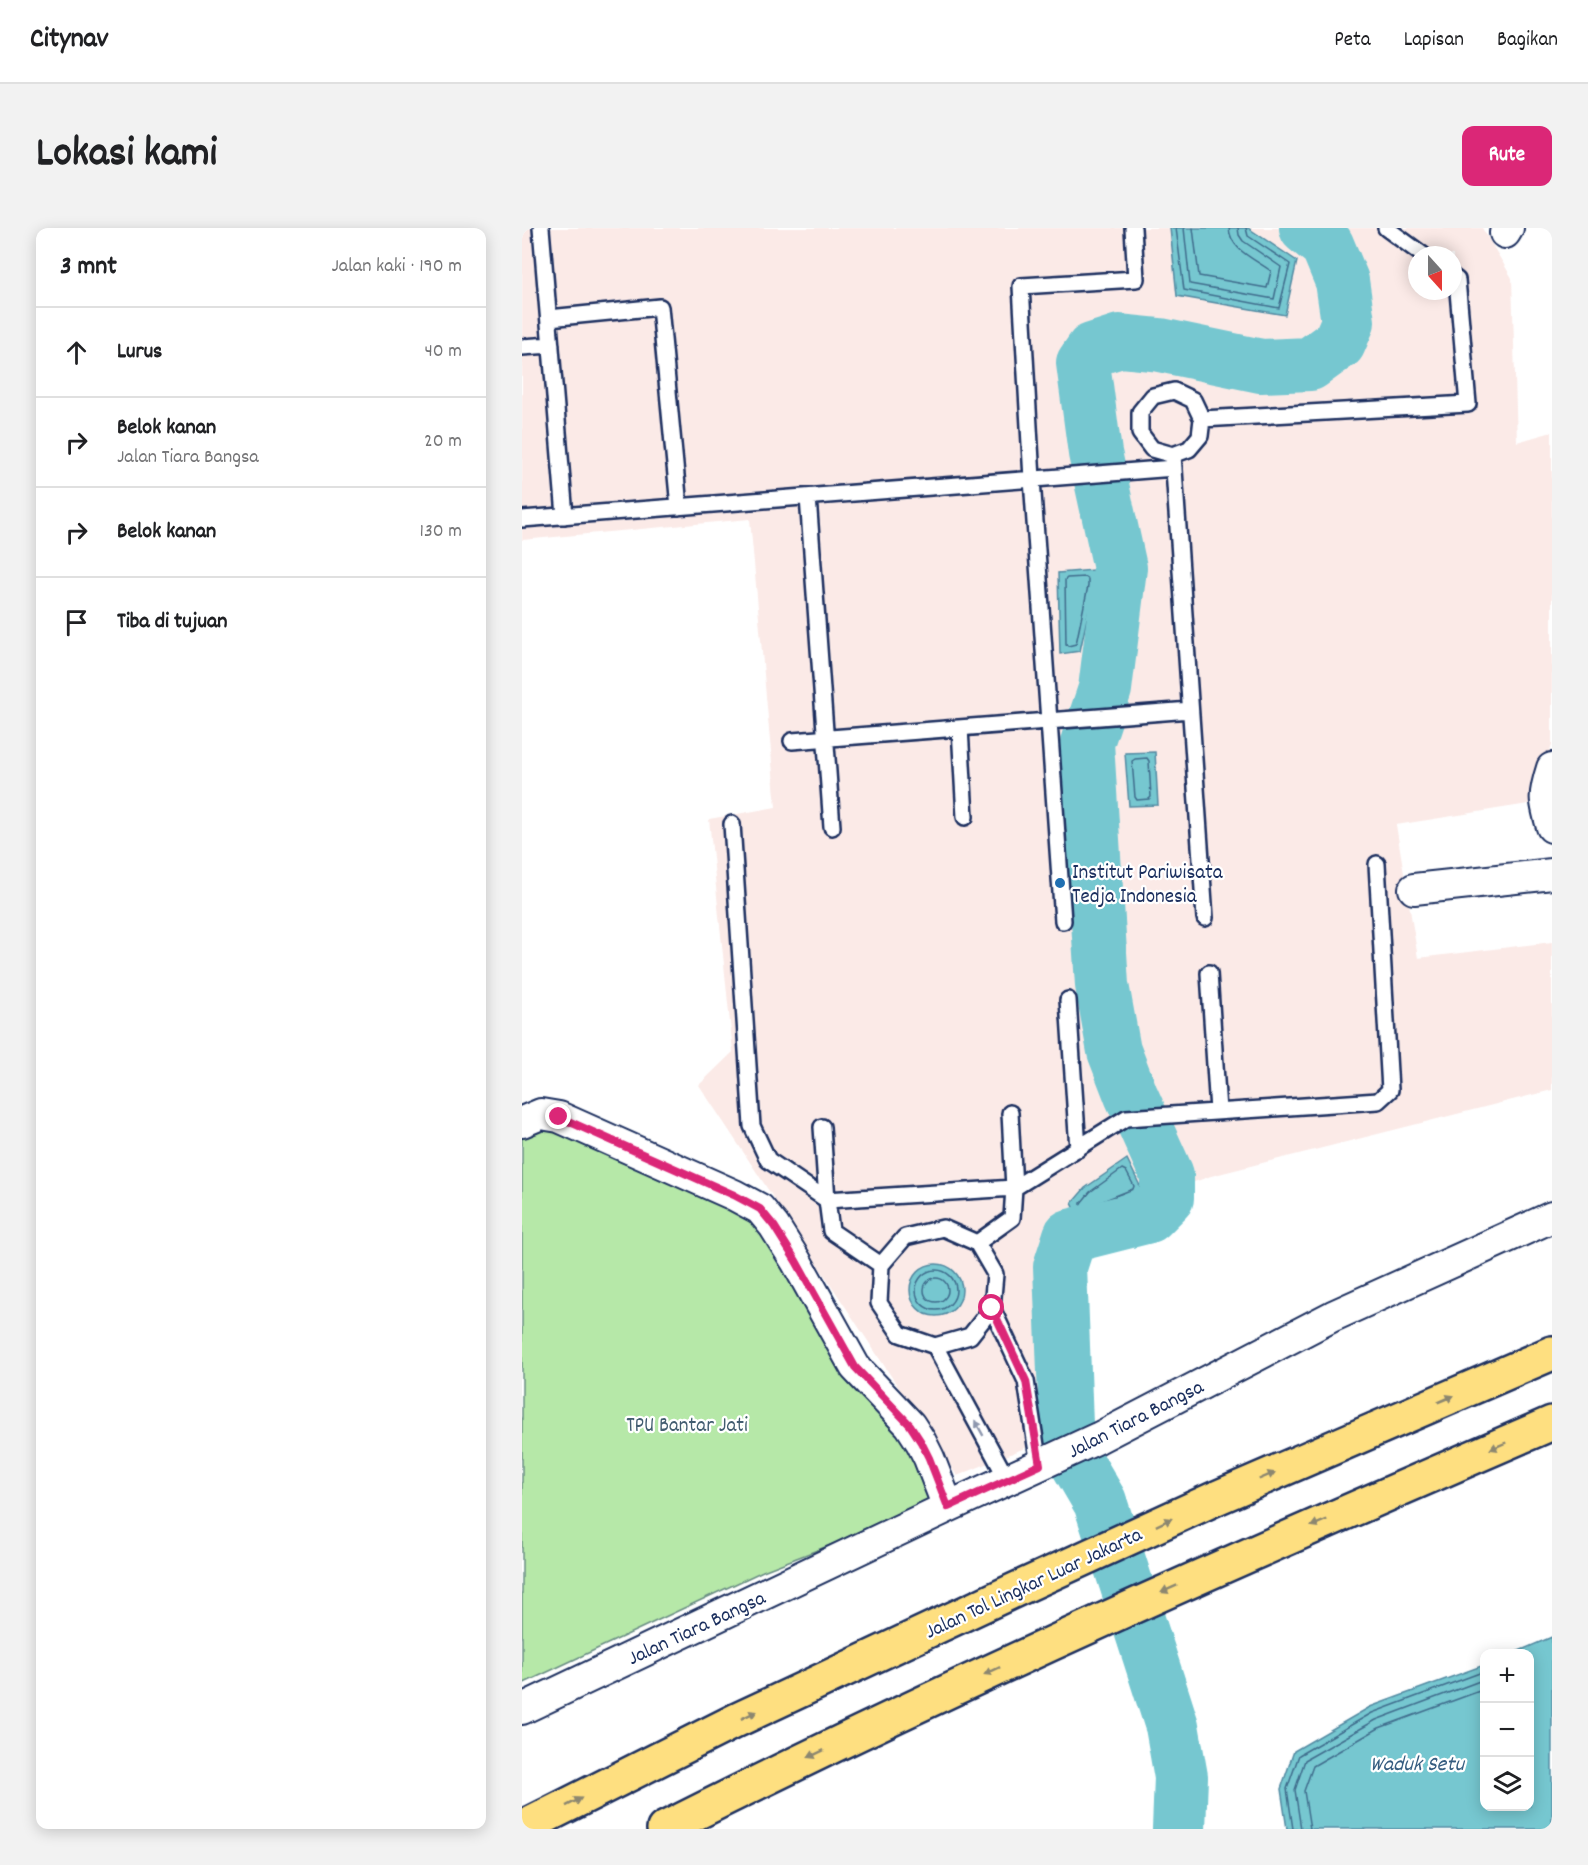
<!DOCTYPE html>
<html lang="id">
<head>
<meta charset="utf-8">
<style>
	body { margin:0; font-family:Dekko,sans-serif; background:#f2f2f2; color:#202124 }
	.controls { position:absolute; right:18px; bottom:18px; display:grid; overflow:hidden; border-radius:12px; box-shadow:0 3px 15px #0003 }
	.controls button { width:54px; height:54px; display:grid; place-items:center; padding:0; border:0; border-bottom:2px solid #e0e0e0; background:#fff; color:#202124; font:30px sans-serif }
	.compass { position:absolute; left:886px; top:18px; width:54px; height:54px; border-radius:50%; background:#fff; box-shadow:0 3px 15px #0003; rotate:159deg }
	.stop { position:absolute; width:18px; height:18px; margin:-14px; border:4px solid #db2777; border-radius:50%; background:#fff }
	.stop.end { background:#db2777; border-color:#fff; box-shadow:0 2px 6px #0008 }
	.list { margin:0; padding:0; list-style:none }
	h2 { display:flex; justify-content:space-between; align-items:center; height:78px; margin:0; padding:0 24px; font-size:26px }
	h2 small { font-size:20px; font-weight:400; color:#757577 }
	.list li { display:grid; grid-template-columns:39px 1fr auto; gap:18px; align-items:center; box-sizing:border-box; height:90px; padding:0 24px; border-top:2px solid #e0e0e0 }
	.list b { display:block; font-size:22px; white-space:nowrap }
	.list p { margin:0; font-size:20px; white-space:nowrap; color:#757577 }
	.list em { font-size:20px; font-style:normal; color:#757577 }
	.icon { flex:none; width:33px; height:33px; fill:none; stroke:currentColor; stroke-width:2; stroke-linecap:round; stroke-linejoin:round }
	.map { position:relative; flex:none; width:1030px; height:1601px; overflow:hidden; border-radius:12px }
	header { display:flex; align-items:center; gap:36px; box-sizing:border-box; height:84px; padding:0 30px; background:#fff; border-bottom:2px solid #e0e0e0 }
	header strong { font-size:28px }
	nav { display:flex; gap:33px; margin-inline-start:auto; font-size:21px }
	.intro { display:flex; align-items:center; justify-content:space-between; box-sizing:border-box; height:144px; padding:0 36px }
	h1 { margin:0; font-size:42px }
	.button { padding:15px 27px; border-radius:12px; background:#db2777; color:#fff; font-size:21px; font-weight:700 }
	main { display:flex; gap:36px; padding:0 36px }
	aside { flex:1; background:#fff; border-radius:12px; box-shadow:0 3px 15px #0003 }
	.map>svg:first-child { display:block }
	.built { fill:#fbeae7; fill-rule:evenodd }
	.green { fill:#b6e8a8; stroke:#688c83; stroke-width:1.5 }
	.water { fill:#76c7d0; stroke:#528aa2; stroke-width:1.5 }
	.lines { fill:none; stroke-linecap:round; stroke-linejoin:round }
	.shore { stroke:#3f6c8c; stroke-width:1.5 }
	.river { stroke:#76c7d0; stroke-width:54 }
	.lane-casing { stroke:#1b2f5e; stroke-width:20 }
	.street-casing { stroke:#1b2f5e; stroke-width:34 }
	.highway-casing { stroke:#1b2f5e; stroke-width:38 }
	.lane { stroke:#fff; stroke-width:15 }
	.street { stroke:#fff; stroke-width:30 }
	.highway { stroke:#fedf80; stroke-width:33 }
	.oneway { fill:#8c876f }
	.oneway2 { fill:#8d97ae }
	.route { stroke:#db2777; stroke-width:8 }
	.poi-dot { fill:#1f6fb2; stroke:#fff; stroke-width:2 }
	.labels { text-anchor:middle; stroke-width:4.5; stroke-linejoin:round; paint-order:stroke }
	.poi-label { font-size:21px; fill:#1b2f5e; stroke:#fff; text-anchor:start }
	.street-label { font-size:21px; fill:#1b2f5e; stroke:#fff }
	.park-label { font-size:21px; fill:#425d70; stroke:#fff }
	.water-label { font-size:22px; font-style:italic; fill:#365d80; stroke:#fff }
</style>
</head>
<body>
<header>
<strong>Citynav</strong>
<nav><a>Peta</a><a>Lapisan</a><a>Bagikan</a></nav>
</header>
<div class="intro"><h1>Lokasi kami</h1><a class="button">Rute</a></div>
<main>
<aside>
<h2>3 mnt<small>Jalan kaki · 190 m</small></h2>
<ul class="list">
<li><svg class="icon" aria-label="ahead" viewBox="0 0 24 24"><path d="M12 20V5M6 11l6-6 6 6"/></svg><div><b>Lurus</b></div><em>40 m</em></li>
<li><svg class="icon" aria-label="right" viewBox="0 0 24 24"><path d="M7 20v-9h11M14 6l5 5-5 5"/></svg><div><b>Belok kanan</b><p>Jalan Tiara Bangsa</p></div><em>20 m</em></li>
<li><svg class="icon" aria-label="right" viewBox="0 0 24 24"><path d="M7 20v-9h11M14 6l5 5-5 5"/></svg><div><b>Belok kanan</b></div><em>130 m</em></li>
<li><svg class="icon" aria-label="arrive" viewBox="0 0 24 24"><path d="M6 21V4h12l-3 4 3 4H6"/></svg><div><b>Tiba di tujuan</b></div></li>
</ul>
</aside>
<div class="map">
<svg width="1030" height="1601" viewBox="0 0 1030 1601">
	<rect width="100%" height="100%" fill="#fff"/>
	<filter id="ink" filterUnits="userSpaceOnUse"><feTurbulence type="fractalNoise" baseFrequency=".0167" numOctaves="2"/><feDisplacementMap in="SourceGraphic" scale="12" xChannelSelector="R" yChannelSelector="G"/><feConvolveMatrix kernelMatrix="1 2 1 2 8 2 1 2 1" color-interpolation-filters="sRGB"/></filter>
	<g filter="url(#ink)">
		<path class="built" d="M 0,0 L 960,0 L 990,50 L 995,214 L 1030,204 L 1030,516 L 1012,575 L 874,597 L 896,730 L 1030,714 L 1030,862 L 689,948 L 543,1000 L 527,1029 L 532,1208 L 435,1248 L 177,857 L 211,824 L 187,591 L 254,579 L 228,291 L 0,312 ZM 895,27 L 931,27 L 931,63 L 895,63 Z"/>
		<path class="green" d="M 25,896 L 211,980 L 243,998 L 371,1192 L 417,1275 L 241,1343 L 0,1456 L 0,906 Z"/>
		<path class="water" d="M 648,0 L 726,0 L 775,33 L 763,87 L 655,68 Z
			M 572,342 L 572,358 L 558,423 L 538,426 L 536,345 Z
			M 633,524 L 636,577 L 607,578 L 603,525 Z
			M 605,931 L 621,964 L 557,989 L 550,975 L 563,960 Z
			M388 1062a26 26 0 1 1 52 0a26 26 0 1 1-52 0Z
			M 1030,1409 L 1030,1601 L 765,1601 L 759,1561 L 772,1523 L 848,1479 L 962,1437 L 963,1578 L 1008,1578 L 1008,1426 L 992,1425 Z"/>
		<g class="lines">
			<path class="shore" d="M 654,0 L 662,62 L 757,80 L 768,36 L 726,8 L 724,0
				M 662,0 L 668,56 L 752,71 L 759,39 L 721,13 L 717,7 L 716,0
				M 671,0 L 677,48 L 745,60 L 749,43 C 733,31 708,22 707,0
				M 563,349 L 566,351 L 566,358 L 554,416 L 546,418 L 544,416 L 543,352 L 545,350 Z
				M 625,530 L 627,533 L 629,569 L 627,571 L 615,572 L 613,569 L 610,533 L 613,531 Z
				M 600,941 L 604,943 L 612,958 L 611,961 L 563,980 L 559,979 L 559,975 L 568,964 Z
				M394 1062a20 20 0 1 1 40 0a20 20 0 1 1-40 0Z
				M402 1062a12 12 0 1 1 24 0a12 12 0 1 1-24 0Z
				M 771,1601 L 765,1561 L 777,1527 L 850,1485 L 963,1443
				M 779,1601 L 773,1562 L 783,1532 L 854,1492 L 963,1451
				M 788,1601 L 782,1563 L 791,1538 L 857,1500 L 963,1461"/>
			<path class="river" d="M 657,1601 L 659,1549 L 650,1498 L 578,1274 L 554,1233 L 544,1197 L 538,1039 L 548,1008 L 627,988 L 645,970 L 645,947 L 609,867 L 592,823 L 580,757 L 565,515 L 583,461 L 598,340 L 573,225 L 561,135 L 570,122 L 598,113 L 638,117 L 739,138 L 788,136 L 817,115 L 826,94 L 820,53 L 805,17 L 784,0"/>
			<g class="lane-casing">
				<path id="lane" d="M 19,0 L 43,288
					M 864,0 L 901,27
					M 27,90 L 138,79 L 157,279
					M 0,119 L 29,117
					M 652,163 L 671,172 L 680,191 L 678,208 L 667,221 L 651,227 L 630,221 L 618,205 L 618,184 L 631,168 Z
					M 680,191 L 946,176 L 935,52 L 931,49
					M 651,227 L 683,690
					M 286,269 L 310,599
					M 0,291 L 652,240
					M 438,500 L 443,589
					M 270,513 L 668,482
					M 210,596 L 230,898 L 246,932 L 305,972 L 309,1003 L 359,1037
					M 541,693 L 510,251 L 499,58 L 614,51 L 611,0
					M 687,745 L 696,883
					M 546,772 L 556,921
					M 300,899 L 305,972 L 492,960 L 488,885
					M 421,1000 L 455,1015 L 473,1046 L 470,1080 L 448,1108 L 413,1118 L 378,1106 L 357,1075 L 359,1037 L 383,1009 Z
					M 455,1015 L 490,990 L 492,960 L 604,890 L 856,873 L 868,862 L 855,636
					M 470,1080 L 504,1153 L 517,1237
					M 413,1118 L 485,1251"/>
			</g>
			<g class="street-casing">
				<path id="street" d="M 983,5 L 986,0
					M 1030,540 C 1021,568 1022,572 1030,599
					M 892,661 L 1030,646
					M 0,894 L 19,886 L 37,889 L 212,967 L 238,981 L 252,998 L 274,1033 L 333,1139 L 388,1197 L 399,1214 L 407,1230 L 426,1279
					M 0,1481 L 426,1279 L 576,1210 L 811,1088 L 1030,989"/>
			</g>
			<g class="highway-casing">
				<path id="highway" d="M 0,1600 L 213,1493 L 493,1362 L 692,1271 L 1030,1125
					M 142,1601 C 433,1454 731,1324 1030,1195"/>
			</g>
			<use href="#lane" class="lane"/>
			<use href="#street" class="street"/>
			<use href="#highway" class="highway"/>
		</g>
		<defs><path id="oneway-solid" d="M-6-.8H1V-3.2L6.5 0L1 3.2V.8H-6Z" transform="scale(1.5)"/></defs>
		<g class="oneway">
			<use href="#oneway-solid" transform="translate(924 1171) rotate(-23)"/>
			<use href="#oneway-solid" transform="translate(976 1218) rotate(157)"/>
			<use href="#oneway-solid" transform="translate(745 1248) rotate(-23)"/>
			<use href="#oneway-solid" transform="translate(642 1294) rotate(-25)"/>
			<use href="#oneway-solid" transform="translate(797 1295) rotate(157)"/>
			<use href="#oneway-solid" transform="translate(647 1361) rotate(156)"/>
			<use href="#oneway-solid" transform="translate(470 1443) rotate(155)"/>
			<use href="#oneway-solid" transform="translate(227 1487) rotate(-25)"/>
			<use href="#oneway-solid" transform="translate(294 1526) rotate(155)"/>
			<use href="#oneway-solid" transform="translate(52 1574) rotate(-27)"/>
		</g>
		<use class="oneway2" href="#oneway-solid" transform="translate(457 1200) rotate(-119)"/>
	</g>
	<g class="lines" filter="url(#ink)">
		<path class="route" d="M 37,889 L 212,967 L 238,981 L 252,998 L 274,1033 L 333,1139 L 388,1197 L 399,1214 L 407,1230 L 426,1279 L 518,1237 L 504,1153 L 470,1080"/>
	</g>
	<circle class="poi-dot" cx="538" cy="655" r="6"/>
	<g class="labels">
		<g class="poi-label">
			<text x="550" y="650">Institut Pariwisata<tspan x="550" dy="24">Tedja Indonesia</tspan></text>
		</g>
		<g class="street-label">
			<text transform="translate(613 1190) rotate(-27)" y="7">Jalan Tiara Bangsa</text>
			<text transform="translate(511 1354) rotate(-25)" y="7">Jalan Tol Lingkar Luar Jakarta</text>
			<text transform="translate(174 1399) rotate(-25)" y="7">Jalan Tiara Bangsa</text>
		</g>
		<g class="park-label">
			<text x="165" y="1203">TPU Bantar Jati</text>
		</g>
		<g class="water-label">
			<text x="895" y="1542">Waduk Setu</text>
		</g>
	</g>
</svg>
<div class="controls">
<button>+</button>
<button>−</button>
<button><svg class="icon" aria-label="layers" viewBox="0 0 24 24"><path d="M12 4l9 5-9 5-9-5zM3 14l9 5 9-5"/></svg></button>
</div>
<svg class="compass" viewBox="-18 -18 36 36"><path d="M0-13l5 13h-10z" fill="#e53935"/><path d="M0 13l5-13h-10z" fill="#757577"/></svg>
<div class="stop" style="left:470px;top:1080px"></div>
<div class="stop end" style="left:37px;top:889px"></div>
</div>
</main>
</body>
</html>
